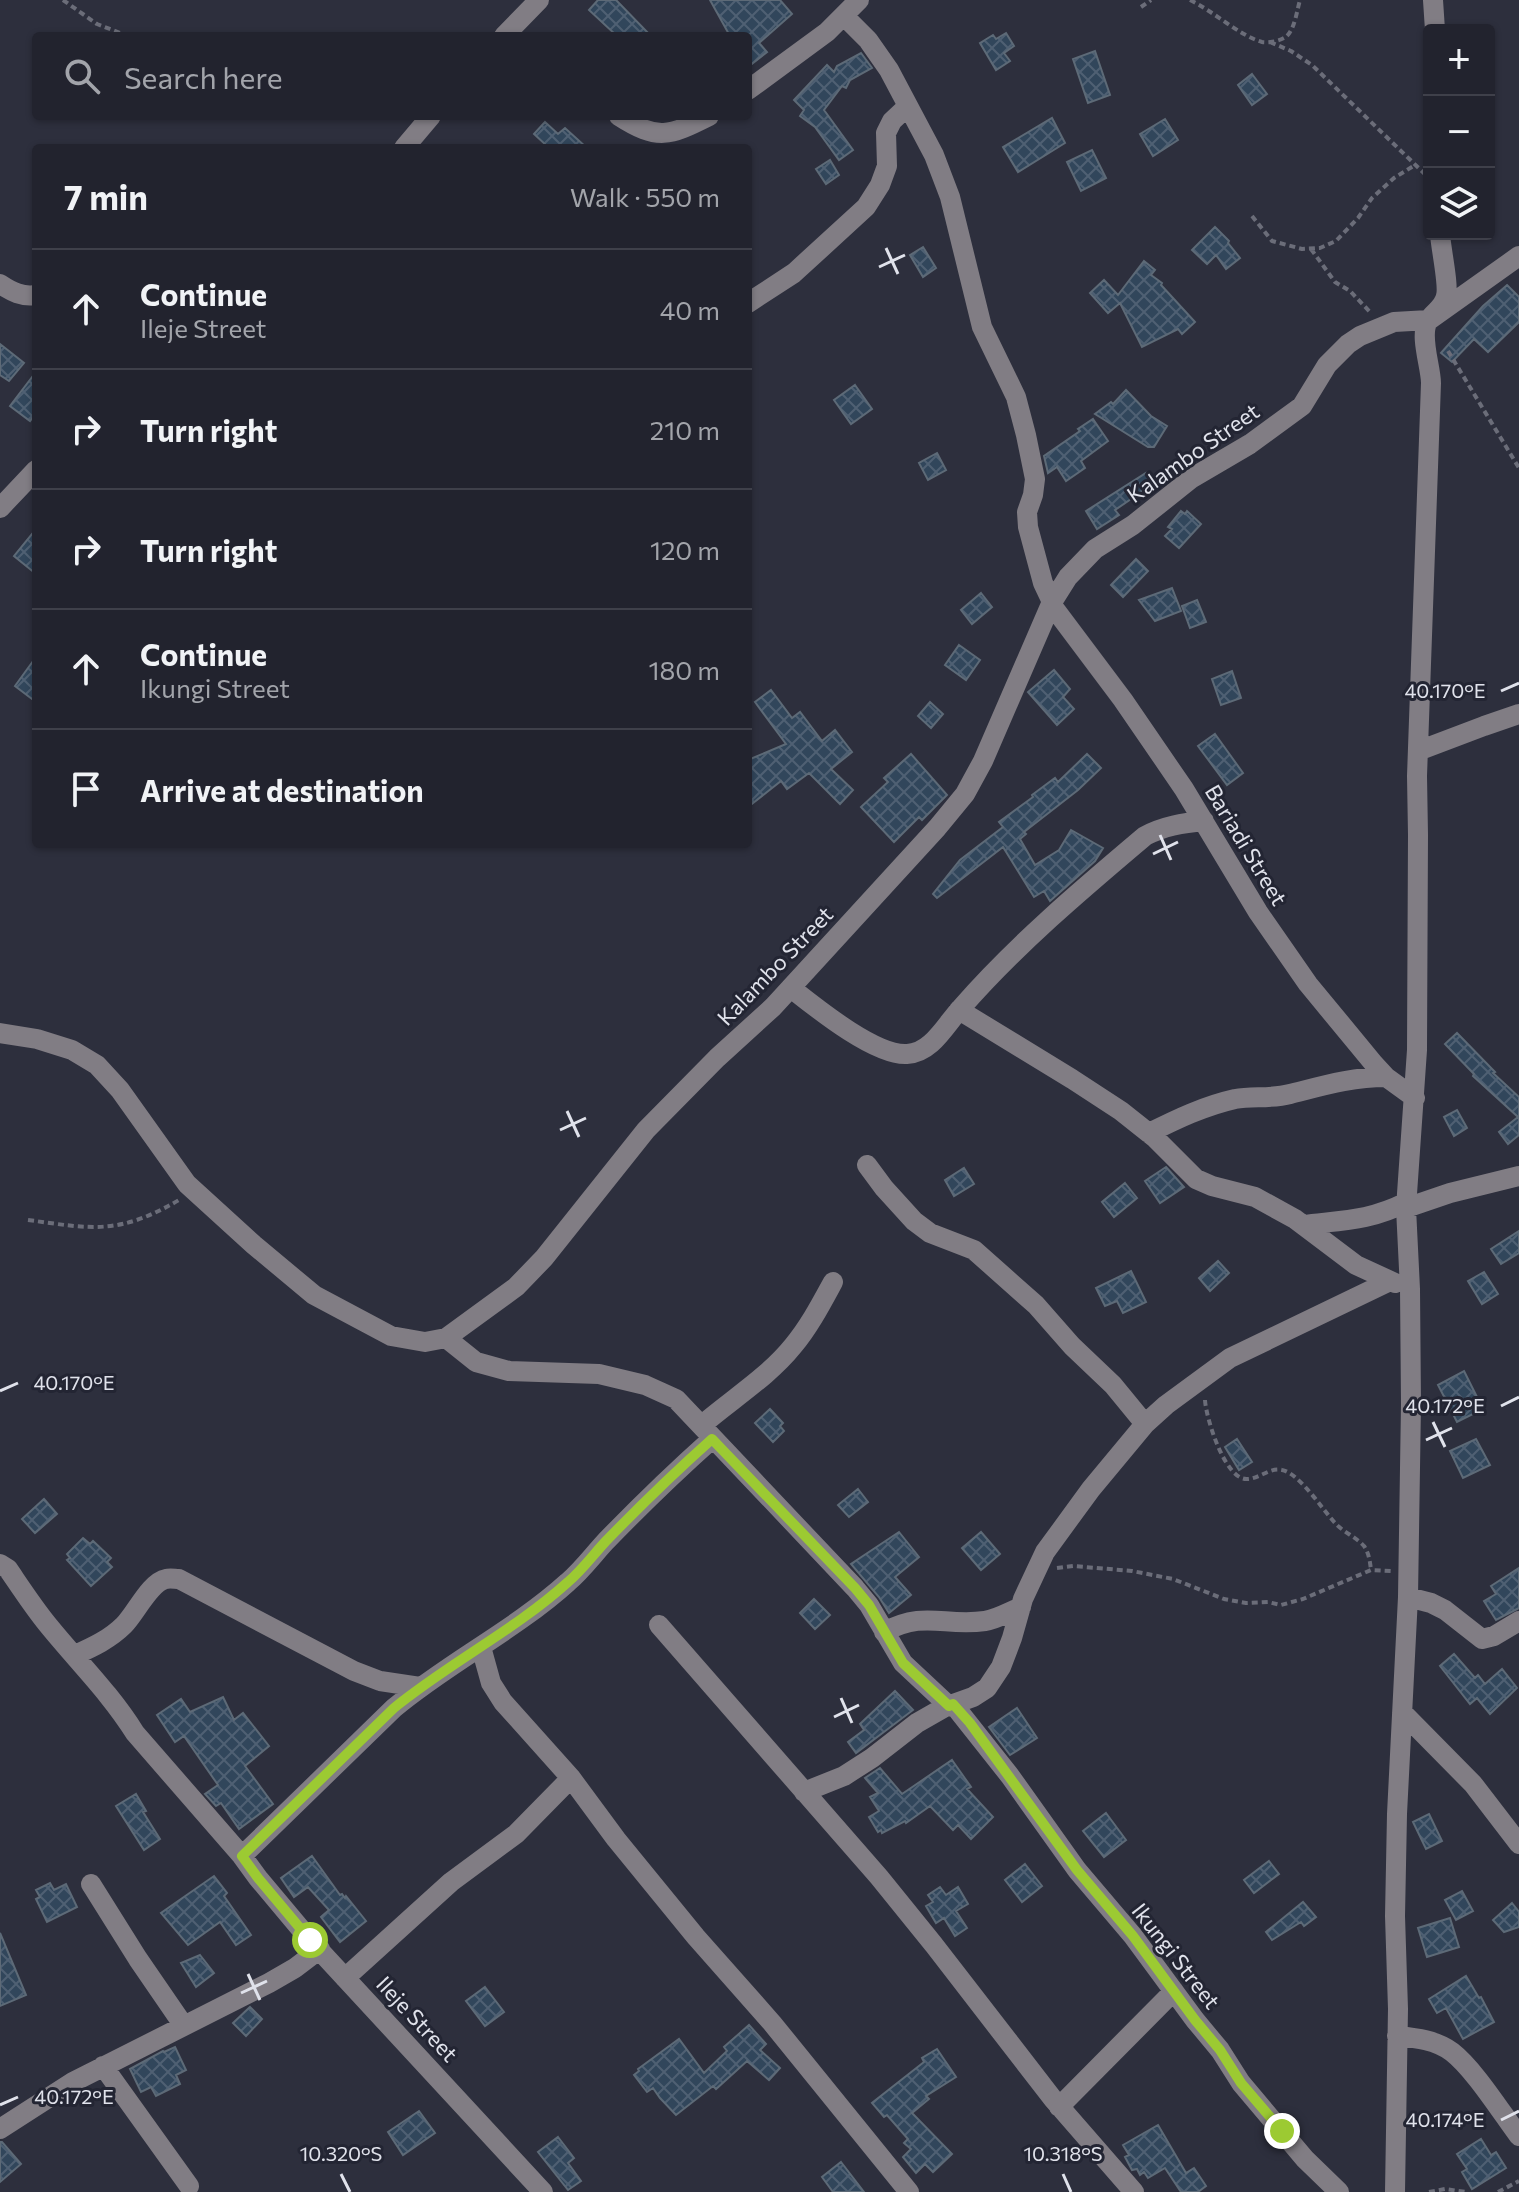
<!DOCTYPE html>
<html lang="en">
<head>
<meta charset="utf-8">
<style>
	body { margin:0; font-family:Commissioner,sans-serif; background:#2a2b36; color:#f1f3f6 }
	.controls { position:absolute; right:24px; top:24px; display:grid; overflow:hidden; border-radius:8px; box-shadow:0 2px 6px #0004 }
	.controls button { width:72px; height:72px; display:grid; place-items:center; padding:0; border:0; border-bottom:2px solid #3f404a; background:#22232e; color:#f1f3f6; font:40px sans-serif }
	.stop { position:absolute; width:24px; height:24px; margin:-18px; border:6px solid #9cca32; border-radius:50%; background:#fff }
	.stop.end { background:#9cca32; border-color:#fff; box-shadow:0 2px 8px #0008 }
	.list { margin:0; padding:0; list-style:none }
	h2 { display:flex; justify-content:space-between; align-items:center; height:104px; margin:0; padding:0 32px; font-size:34px }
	h2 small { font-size:26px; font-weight:400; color:#a2a4aa }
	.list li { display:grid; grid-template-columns:52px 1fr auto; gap:24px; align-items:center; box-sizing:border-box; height:120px; padding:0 32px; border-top:2px solid #3f404a }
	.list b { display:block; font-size:30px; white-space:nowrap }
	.list p { margin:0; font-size:26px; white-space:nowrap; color:#a2a4aa }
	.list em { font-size:26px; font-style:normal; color:#a2a4aa }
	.icon { flex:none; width:44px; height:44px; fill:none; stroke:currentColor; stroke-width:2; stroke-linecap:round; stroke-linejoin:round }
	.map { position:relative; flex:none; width:1519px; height:2192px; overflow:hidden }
	.search { position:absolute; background:#22232e; box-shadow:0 2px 6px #0004; left:32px; top:32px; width:720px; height:88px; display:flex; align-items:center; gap:20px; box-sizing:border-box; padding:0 28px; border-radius:8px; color:#a2a4aa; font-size:30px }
	.panel { position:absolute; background:#22232e; box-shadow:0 2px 6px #0004; left:32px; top:144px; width:720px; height:704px; border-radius:8px }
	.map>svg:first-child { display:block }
	.building { fill:url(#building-cross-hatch); stroke:#5d6a77; stroke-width:2 }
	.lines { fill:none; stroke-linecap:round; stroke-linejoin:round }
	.path { stroke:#6b6d79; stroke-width:4; stroke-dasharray:6 4; stroke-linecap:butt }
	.minor { stroke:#817d84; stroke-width:20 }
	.route { stroke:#9cca32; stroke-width:10 }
	.ticks { fill:none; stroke:#e0e2eb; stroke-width:3 }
	.labels { text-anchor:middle; stroke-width:6; stroke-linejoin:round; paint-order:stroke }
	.street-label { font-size:22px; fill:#e0e2eb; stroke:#232533 }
	.ticks-label { font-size:20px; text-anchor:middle; fill:#e0e2eb; stroke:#232533; stroke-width:6; stroke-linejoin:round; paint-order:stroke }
</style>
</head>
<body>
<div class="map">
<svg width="1519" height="2192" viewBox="0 0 1519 2192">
	<defs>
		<pattern id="building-cross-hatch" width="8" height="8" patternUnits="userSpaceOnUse" patternTransform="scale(2)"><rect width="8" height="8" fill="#31465b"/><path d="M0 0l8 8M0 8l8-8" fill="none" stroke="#4f6073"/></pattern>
	</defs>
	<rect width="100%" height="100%" fill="#2d2f3d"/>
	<path class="building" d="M 598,0 L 616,0 L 651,36 L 617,36 L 589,10 Z
		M 710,0 L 780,0 L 792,14 L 759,43 L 767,52 L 748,67 L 748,36 L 730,36 Z
		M 1006,33 L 1014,46 L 1004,53 L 1010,61 L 996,70 L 980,43 L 993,35 L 996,39 Z
		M 1095,51 L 1110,95 L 1088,103 L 1073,59 Z
		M 861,53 L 872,68 L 850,80 L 846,88 L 842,86 L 824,110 L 853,150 L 839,160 L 815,127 L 800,116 L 804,110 L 794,100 L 827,65 L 834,72 L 837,66 Z
		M 1252,74 L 1267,94 L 1252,105 L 1238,85 Z
		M 1052,118 L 1065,143 L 1018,172 L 1003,147 Z
		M 1165,119 L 1178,140 L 1153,156 L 1140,134 Z
		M 545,122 L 558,134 L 565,128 L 587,148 L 545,148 L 547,146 L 534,134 Z
		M 1092,150 L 1106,178 L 1081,191 L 1067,162 Z
		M 830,160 L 839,175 L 826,184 L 816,169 Z
		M 1215,227 L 1229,241 L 1228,243 L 1240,258 L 1226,269 L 1216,255 L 1207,264 L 1192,250 Z
		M 923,247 L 936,268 L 923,277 L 910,255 Z
		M 1144,261 L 1155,270 L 1151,275 L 1162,283 L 1161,285 L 1195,322 L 1182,334 L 1178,329 L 1142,347 L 1120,303 L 1108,313 L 1090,293 L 1104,280 L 1118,295 Z
		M 1507,285 L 1519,297 L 1519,322 L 1488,352 L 1474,339 L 1452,362 L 1441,353 L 1483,306 Z
		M 0,344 L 24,363 L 9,381 L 0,375 Z
		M 36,372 L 36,413 L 30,421 L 10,406 Z
		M 855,385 L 872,409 L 851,424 L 834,400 Z
		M 1126,390 L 1151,416 L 1167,426 L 1154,447 L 1148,447 L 1095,414 L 1111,402 L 1113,404 Z
		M 1093,419 L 1108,441 L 1081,461 L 1085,468 L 1066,481 L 1057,467 L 1048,473 L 1044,456 L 1080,431 L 1078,429 Z
		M 937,453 L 946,470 L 928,480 L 919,463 Z
		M 1146,473 L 1153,484 L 1115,510 L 1119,515 L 1097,529 L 1086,511 Z
		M 1181,511 L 1185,514 L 1187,511 L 1201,524 L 1179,548 L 1165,536 L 1172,529 L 1168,527 Z
		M 36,529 L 36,574 L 14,556 Z
		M 1136,559 L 1148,571 L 1123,597 L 1111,585 Z
		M 1172,588 L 1181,611 L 1155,621 L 1139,600 Z
		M 981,593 L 992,607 L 972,624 L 961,610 Z
		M 1197,600 L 1206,622 L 1190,628 L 1182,606 Z
		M 959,645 L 980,660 L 966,680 L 945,665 Z
		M 36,657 L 36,702 L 15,686 Z
		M 1054,670 L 1070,689 L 1063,697 L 1074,709 L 1057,725 L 1028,692 Z
		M 1232,671 L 1241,698 L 1221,705 L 1212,679 Z
		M 771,690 L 792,718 L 800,712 L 822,741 L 835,730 L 852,752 L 831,769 L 853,790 L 840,804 L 809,773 L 787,789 L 781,781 L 748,807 L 748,760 L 786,744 L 755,702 Z
		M 930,702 L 943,714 L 931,728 L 918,716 Z
		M 1215,734 L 1243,773 L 1227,785 L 1198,746 Z
		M 911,754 L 947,795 L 922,820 L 919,817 L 894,842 L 861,807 L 888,782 L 884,778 Z
		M 1087,754 L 1101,768 L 1078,790 L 1024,832 L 1026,834 L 1020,839 L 1035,865 L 1059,850 L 1071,830 L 1103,848 L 1095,861 L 1050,901 L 1044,891 L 1034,897 L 1003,847 L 937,898 L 933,894 L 960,860 L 1003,827 L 999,822 L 1033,797 L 1032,795 L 1055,778 L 1058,782 Z
		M 1457,1033 L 1495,1072 L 1493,1073 L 1519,1097 L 1519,1135 L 1508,1144 L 1499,1132 L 1518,1117 L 1473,1076 L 1474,1074 L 1445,1044 Z
		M 1457,1110 L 1467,1128 L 1454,1136 L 1444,1117 Z
		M 1166,1167 L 1184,1187 L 1160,1203 L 1145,1181 Z
		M 964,1168 L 974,1184 L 954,1196 L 945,1180 Z
		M 1125,1183 L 1137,1198 L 1114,1217 L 1102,1202 Z
		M 1519,1231 L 1519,1253 L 1501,1264 L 1491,1249 Z
		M 1218,1261 L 1229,1273 L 1210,1291 L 1199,1278 Z
		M 1131,1271 L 1146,1302 L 1123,1313 L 1117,1301 L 1105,1306 L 1096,1288 Z
		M 1484,1272 L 1498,1294 L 1482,1304 L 1468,1281 Z
		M 1464,1371 L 1483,1409 L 1457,1422 L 1438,1385 Z
		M 770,1409 L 783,1423 L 780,1426 L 784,1431 L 773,1442 L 755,1423 Z
		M 1237,1439 L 1252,1462 L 1239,1470 L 1225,1447 Z
		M 1476,1439 L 1490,1465 L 1463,1478 L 1450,1451 Z
		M 858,1489 L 868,1502 L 849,1517 L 838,1505 Z
		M 44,1499 L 57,1514 L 35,1533 L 22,1519 Z
		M 899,1532 L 919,1557 L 895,1577 L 911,1595 L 889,1613 L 879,1597 L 851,1564 Z
		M 981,1532 L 1000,1554 L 981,1570 L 962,1548 Z
		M 83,1538 L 90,1544 L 93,1541 L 111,1558 L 107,1562 L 112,1567 L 91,1586 L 67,1560 L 70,1558 L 67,1554 Z
		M 1519,1568 L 1519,1608 L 1496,1620 L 1484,1601 L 1496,1594 L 1491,1586 Z
		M 814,1599 L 830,1615 L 815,1629 L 800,1613 Z
		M 1454,1654 L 1475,1678 L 1478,1675 L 1485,1684 L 1502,1669 L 1517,1688 L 1490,1714 L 1477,1698 L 1470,1704 L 1440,1666 Z
		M 895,1691 L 913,1710 L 856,1753 L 848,1742 L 864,1730 L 860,1724 Z
		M 223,1697 L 234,1720 L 243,1713 L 269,1746 L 245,1766 L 273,1804 L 239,1829 L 221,1803 L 216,1806 L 205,1794 L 218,1785 L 184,1736 L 175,1742 L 157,1715 L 181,1699 L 190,1712 Z
		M 1017,1708 L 1037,1738 L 1010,1755 L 989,1727 Z
		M 952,1760 L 971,1787 L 967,1789 L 993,1817 L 971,1839 L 958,1825 L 953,1830 L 930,1806 L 906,1823 L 905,1821 L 882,1833 L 881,1830 L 878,1832 L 869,1817 L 879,1811 L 870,1797 L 878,1793 L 865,1778 L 880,1768 L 902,1794 Z
		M 136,1794 L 146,1811 L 143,1812 L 160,1839 L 144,1850 L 116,1806 Z
		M 1106,1813 L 1126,1840 L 1104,1857 L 1083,1831 Z
		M 1429,1814 L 1442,1841 L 1426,1849 L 1413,1822 Z
		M 312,1856 L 340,1895 L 342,1894 L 345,1898 L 346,1896 L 366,1921 L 340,1942 L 321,1917 L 329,1910 L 308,1887 L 294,1897 L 281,1878 Z
		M 1269,1861 L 1279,1874 L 1254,1893 L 1244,1880 Z
		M 1025,1864 L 1042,1886 L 1022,1902 L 1005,1880 Z
		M 214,1876 L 227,1893 L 224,1896 L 251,1935 L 236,1945 L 220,1922 L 188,1945 L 161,1913 Z
		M 50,1883 L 54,1890 L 66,1884 L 77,1907 L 47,1922 L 36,1899 L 40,1897 L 36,1890 Z
		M 940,1887 L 946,1895 L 958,1887 L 968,1904 L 956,1911 L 967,1928 L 955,1936 L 944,1918 L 936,1923 L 926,1906 L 933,1902 L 928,1895 Z
		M 1462,1891 L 1473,1911 L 1456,1920 L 1445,1900 Z
		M 1303,1902 L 1316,1917 L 1304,1926 L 1301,1922 L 1272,1940 L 1266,1932 Z
		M 1512,1903 L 1519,1912 L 1519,1927 L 1504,1932 L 1493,1920 Z
		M 1450,1918 L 1459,1947 L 1427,1957 L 1418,1928 Z
		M 0,1933 L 26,1995 L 0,2006 Z
		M 200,1955 L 214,1973 L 196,1987 L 181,1963 Z
		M 1466,1976 L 1479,1998 L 1481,1997 L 1494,2022 L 1463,2039 L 1446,2008 L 1437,2013 L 1429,1999 Z
		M 485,1987 L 504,2012 L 485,2026 L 466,2001 Z
		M 250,2007 L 262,2019 L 246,2036 L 233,2023 Z
		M 749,2025 L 766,2044 L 760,2050 L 780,2068 L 769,2080 L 747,2061 L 716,2089 L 713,2086 L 676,2115 L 660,2098 L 653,2088 L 647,2092 L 634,2075 L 639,2071 L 638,2069 L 679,2039 L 704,2073 L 727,2051 L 724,2047 Z
		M 175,2047 L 186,2070 L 176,2075 L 180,2084 L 156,2096 L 151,2087 L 141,2092 L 130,2069 L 163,2051 L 164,2052 Z
		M 937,2049 L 956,2077 L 926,2096 L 929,2099 L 912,2113 L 952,2154 L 933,2172 L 925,2164 L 916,2173 L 903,2157 L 911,2149 L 904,2143 L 908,2139 L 887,2115 L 884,2117 L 872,2103 L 924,2062 L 922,2058 Z
		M 419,2111 L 435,2133 L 403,2155 L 388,2132 Z
		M 1158,2125 L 1186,2173 L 1194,2168 L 1206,2186 L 1198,2192 L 1181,2192 L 1165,2168 L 1148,2178 L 1144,2172 L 1140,2175 L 1137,2169 L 1132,2170 L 1125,2157 L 1129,2155 L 1123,2145 Z
		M 558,2137 L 574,2158 L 568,2163 L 581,2181 L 568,2190 L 538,2152 Z
		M 1481,2139 L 1491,2155 L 1496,2152 L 1506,2168 L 1472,2189 L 1462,2172 L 1467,2169 L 1457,2154 Z
		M 0,2142 L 2,2142 L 21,2164 L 0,2182 Z
		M 841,2162 L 864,2192 L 833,2192 L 822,2177 Z"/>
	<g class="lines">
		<path class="path" d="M 63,0 L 97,24 L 128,36
			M 1190,0 C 1213,11 1240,36 1262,42 C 1269,43 1281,41 1287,36 C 1295,28 1297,10 1300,0
			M 1141,7 L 1151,0
			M 1270,42 L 1291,51 L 1312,65 L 1429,178
			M 1252,216 L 1272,241 L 1302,249 L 1320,248 L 1336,241 L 1358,218 L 1372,198 L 1394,178 L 1415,165
			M 1311,249 L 1335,282 L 1350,291 L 1370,312
			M 1448,351 L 1519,468
			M 28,1220 C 93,1229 119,1235 179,1200
			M 1205,1400 C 1206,1418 1225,1480 1247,1479 C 1259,1479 1270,1467 1282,1470 C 1299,1473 1323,1510 1335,1523 C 1343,1532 1356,1537 1364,1546 C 1369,1553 1370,1562 1371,1570
			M 1057,1568 L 1073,1566 L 1132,1571 L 1173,1579 L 1224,1599 L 1246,1603 L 1268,1602 L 1281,1605 L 1303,1599 L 1371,1570 L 1391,1571
			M 1429,2192 L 1445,2189 L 1466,2192
			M 1498,2192 L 1519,2181"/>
		<path class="minor" d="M 1433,0 L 1435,30
			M 844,16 L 868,40 L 889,70 L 934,155 L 950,197 L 982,327 L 1016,397 L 1026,435 L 1035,479 L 1033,495 L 1027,512 L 1028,527 L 1043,583 L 1052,602
			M 504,36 L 539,0
			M 748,90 L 827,32 L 859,0
			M 619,116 C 658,141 669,136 709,116
			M 404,148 L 431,116
			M 0,284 C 12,292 22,297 36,295
			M 748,303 L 794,273 L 866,207 L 880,185 L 887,166 L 886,133 L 892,121 L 908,106
			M 0,508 L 36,470
			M 1051,604 L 1123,700 L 1184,789 L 1258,912 L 1308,984 L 1374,1064 L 1386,1077 L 1415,1098
			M 1418,751 L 1484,726 L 1519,714
			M 791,988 C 815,1007 875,1056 907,1054 C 932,1053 946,1024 961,1008 C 1016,945 1081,890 1145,836 C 1164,826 1183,823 1204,821
			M 959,1010 L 1072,1079 L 1121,1111 L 1155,1138 L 1196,1179 L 1212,1186 L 1255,1197 L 1295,1219 L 1356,1265 L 1395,1283
			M 0,1033 L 37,1039 L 72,1050 L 97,1065 L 120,1090 L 187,1184 L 254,1245 L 314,1295 L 391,1336 L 425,1342 L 446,1338 L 516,1287 L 544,1258 L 646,1130 L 717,1058 L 773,1007 L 937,828 L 965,794 L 983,761 L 1051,604 L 1068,577 L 1095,549 L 1133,525 L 1192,478 L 1250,444 L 1302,406 L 1327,365 L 1348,344 L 1360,336 L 1394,322 L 1429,320 L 1519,256
			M 1149,1133 C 1177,1119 1204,1106 1235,1099 C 1253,1096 1271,1099 1290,1094 C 1322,1086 1352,1077 1386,1077
			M 867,1165 L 884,1188 L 914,1221 L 930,1233 L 974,1250 L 1036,1305 L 1072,1346 L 1113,1385 L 1145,1424
			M 1406,1208 L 1450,1193 L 1519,1176
			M 1303,1225 C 1344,1220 1369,1221 1407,1202
			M 446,1338 L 476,1362 L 509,1371 L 599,1374 L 645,1385 L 676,1399 L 855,1588 L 869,1605 L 903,1663 L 949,1706
			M 702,1425 C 732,1399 768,1377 793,1346 C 809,1327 821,1304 833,1282
			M 0,1564 L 8,1569 C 21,1588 34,1608 48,1625 C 78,1662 110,1693 135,1733 L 242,1856 L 258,1878 L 310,1940 L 543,2192
			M 1408,1597 L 1431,1603 L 1445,1610 L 1482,1639 L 1494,1636 L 1519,1621
			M 659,1625 L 879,1877 L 934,1945 L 1053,2099 L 1134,2192
			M 884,1632 C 925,1610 944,1627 985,1621 C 997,1619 1009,1612 1021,1607
			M 481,1647 L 491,1683 L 503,1702 L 571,1778 L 616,1839 L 696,1937 L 772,2023 L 909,2192
			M 75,1655 C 93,1647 110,1639 124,1625 C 136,1613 150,1582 166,1579 C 170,1578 175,1579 179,1579 L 354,1671 L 380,1681 L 420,1687
			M 953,1704 L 1010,1776 L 1077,1870 L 1133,1936 L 1195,2020 L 1220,2050 L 1241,2083 L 1305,2159 L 1339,2192
			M 1402,1712 L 1473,1784 L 1519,1844
			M 804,1792 L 844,1776 L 872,1758 L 917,1723 L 945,1707 L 973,1697 L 987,1688 L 1001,1667 L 1012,1638 L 1023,1599 L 1045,1552 L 1091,1489 L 1145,1424 L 1166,1405 L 1230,1358 L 1390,1281
			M 242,1856 L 394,1708 C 449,1662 515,1630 568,1582 C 582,1570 593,1555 606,1541 C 640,1506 675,1472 712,1439
			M 91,1884 L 138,1959 L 184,2026
			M 345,1978 L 451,1882 L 516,1834 L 571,1778
			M 1397,2036 C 1416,2038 1436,2040 1452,2052 C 1474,2069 1501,2112 1519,2136
			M 103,2066 L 189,2186
			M 1059,2107 L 1174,1991
			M 0,2129 L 73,2082 L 269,1983 L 295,1968 L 320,1949
			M 1395,2192 L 1398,2009 L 1395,1916 L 1397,1814 L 1408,1597 L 1411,1404 L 1410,1289 L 1406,1208 L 1417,1050 L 1418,835 L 1417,776 L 1431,383 C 1431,367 1419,335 1428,321 C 1433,312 1444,308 1446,296 C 1449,285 1441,249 1440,234"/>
	</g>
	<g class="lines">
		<path class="route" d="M 310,1940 L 258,1878 L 242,1856 L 394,1708 C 449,1663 515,1630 568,1582 C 582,1570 593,1555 606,1541 C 640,1506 675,1472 712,1439 L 855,1588 L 869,1605 L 903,1663 L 949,1706 L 953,1704 L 970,1723 L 1077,1870 L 1133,1936 L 1195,2020 L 1220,2050 L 1241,2083 L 1282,2131"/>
	</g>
	<path class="ticks" d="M 886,248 L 898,274M 879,267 L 905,255M 1501,691 L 1519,683M 1160,835 L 1171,860M 1153,854 L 1178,842M 567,1111 L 579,1137M 560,1130 L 586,1118M 0,1391 L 18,1383M 1501,1406 L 1519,1397M 1433,1422 L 1445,1447M 1426,1440 L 1452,1428M 841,1698 L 852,1723M 834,1717 L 859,1705M 248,1974 L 260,2000M 241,1993 L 267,1981M 0,2105 L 18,2097M 1501,2120 L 1519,2111M 341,2174 L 350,2192M 1063,2174 L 1071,2192"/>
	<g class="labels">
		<g class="street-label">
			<text transform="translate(1193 453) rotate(-35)" y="8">Kalambo Street</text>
			<text transform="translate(1246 845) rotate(59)" y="8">Bariadi Street</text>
			<text transform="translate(775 966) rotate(-46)" y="8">Kalambo Street</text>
			<text transform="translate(1176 1956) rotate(52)" y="8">Ikungi Street</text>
			<text transform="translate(417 2019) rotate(47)" y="8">Ileje Street</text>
		</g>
	</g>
	<g class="ticks-label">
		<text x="1445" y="698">40.170°E</text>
		<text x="74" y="1390">40.170°E</text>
		<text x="1445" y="1413">40.172°E</text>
		<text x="74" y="2104">40.172°E</text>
		<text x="1445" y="2127">40.174°E</text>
		<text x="341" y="2161">10.320°S</text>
		<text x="1063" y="2161">10.318°S</text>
	</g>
</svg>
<div class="controls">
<button>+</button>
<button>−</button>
<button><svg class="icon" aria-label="layers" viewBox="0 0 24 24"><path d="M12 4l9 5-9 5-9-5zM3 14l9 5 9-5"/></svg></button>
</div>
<div class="stop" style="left:310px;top:1940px"></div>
<div class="stop end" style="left:1282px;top:2131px"></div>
<div class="search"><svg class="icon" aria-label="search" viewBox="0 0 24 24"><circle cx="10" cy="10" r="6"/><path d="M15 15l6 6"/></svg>Search here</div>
<section class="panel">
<h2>7 min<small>Walk · 550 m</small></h2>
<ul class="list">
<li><svg class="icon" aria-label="ahead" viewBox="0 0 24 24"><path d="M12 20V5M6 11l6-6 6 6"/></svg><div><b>Continue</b><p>Ileje Street</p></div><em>40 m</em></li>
<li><svg class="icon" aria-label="right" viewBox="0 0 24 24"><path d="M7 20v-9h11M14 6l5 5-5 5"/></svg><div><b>Turn right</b></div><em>210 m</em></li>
<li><svg class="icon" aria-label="right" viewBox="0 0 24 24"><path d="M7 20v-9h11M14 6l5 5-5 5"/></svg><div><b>Turn right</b></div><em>120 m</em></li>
<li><svg class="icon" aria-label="ahead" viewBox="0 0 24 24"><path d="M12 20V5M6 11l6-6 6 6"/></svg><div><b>Continue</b><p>Ikungi Street</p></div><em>180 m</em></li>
<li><svg class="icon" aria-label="arrive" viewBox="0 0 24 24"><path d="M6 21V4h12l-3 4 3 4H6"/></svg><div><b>Arrive at destination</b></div></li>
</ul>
</section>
</div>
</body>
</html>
